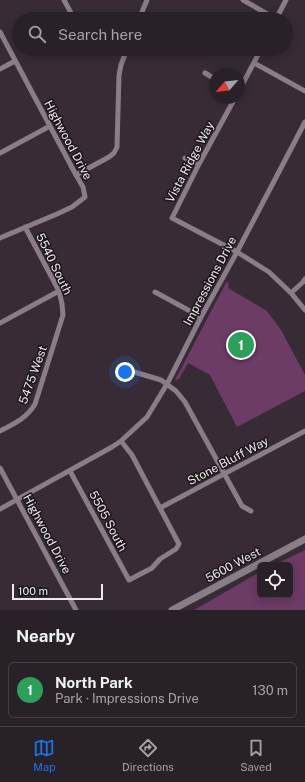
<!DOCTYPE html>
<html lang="en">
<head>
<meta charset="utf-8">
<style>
	body { margin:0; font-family:"Public Sans",sans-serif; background:#312930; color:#f1f3f6 }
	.controls { position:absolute; right:12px; bottom:12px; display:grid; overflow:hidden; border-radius:6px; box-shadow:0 2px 10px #0003 }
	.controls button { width:36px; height:36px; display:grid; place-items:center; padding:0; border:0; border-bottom:1px solid #453e45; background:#292128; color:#f1f3f6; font:20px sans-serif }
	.compass { position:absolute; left:209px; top:68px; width:36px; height:36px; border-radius:50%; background:#292128; box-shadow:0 2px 10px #0003; rotate:242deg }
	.scale { position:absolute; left:12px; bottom:10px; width:91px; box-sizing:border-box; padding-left:4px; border:2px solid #efe8ee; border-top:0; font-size:11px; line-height:14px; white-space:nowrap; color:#efe8ee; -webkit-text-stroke:3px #1b161a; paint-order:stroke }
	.you { position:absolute; left:125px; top:372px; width:14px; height:14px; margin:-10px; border:3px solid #fff; border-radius:50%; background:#1a73e8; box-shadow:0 0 0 6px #1a73e833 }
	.badge { display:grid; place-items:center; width:26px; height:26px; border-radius:50%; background:#1a73e8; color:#fff; font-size:13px; font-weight:700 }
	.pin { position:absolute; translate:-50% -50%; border:2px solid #fff; box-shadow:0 1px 4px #0006 }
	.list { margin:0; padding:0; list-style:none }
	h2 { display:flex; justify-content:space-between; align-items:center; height:52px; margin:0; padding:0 16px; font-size:17px }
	h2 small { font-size:13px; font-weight:400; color:#a5a3a8 }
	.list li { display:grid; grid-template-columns:26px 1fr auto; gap:12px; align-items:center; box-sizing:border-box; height:56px; margin:0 8px 8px; padding:0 8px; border:1px solid #453e45; border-radius:6px }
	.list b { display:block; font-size:15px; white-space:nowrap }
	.list p { margin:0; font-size:13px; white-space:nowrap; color:#a5a3a8 }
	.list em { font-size:13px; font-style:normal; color:#a5a3a8 }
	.icon { flex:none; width:22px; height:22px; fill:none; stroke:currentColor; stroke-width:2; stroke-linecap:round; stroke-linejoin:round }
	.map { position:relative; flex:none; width:305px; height:610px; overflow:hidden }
	.search { position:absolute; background:#292128; box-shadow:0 2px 10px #0003; left:12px; right:12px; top:12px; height:44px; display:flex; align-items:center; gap:10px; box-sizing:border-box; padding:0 14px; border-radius:22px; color:#a5a3a8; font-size:15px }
	.sheet { height:116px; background:#292128 }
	nav { display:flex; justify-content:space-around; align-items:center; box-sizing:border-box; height:56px; border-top:1px solid #453e45; background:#292128; font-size:11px; color:#a5a3a8 }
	nav a { display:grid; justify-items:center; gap:2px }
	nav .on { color:#1a73e8 }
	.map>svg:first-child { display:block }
	.green { fill:#6c3b66 }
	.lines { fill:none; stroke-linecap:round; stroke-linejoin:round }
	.street { stroke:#897d87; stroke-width:5 }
	.secondary { stroke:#897d87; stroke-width:7 }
	.labels { text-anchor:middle; stroke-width:3; stroke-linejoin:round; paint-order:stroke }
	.street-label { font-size:12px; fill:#efe8ee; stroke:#1b161a }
</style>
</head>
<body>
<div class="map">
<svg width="305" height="610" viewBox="0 0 305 610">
	<rect width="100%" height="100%" fill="#372c35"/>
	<path class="green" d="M 227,281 L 229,286 L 228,288 L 267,311 L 281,330 L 305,375 L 305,391 L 237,427 L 210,375 L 188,363 L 179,379 L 175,380 Z
		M 305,550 L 305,610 L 194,610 L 260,572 L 260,595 L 290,595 L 290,565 L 274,565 Z"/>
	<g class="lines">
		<path class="street" d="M 64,0 L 71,13
			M 243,0 L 276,19
			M 139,19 L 147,0
			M 276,19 L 286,0
			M 0,32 L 76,175 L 83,187 L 85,197 L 72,207 L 57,214 L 0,238
			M 254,63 L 305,91
			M 0,69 L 15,61
			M 205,73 L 215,79
			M 239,91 L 261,49
			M 235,98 L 199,164 L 172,218 L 237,252 L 269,272 L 291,293 L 305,310
			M 0,153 L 50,126
			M 185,158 L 199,164
			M 76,175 L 109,157 L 114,153 L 117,147 L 119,75 L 121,65 L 127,49
			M 155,292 L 201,317
			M 291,293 L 303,282 L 305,279
			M 0,323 L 59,291
			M 131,371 L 161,380 L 176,391 L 185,402 L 242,506 L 251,511
			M 0,431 C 14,424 27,418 35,404 L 63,315 L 62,304 L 59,291 L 25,227
			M 0,468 L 76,610
			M 70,471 L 129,580 L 152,568 L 160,559 L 176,549 L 179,544 L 132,455 L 121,441
			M 160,508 L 305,431
			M 0,509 L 112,447 L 121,441 L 147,417 L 167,384 L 201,317 L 237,252 L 305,122"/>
		<path class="secondary" d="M 172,610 L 305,539"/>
	</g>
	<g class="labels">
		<g class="street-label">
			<text transform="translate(68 140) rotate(62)" y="4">Highwood Drive</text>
			<text transform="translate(190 162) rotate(-62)" y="4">Vista Ridge Way</text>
			<text transform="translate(54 264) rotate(64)" y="4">5540 South</text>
			<text transform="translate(210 281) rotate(-62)" y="4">Impressions Drive</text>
			<text transform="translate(33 375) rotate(-70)" y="4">5475 West</text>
			<text transform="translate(228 461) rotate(-28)" y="4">Stone Bluff Way</text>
			<text transform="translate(108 521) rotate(62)" y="4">5505 South</text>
			<text transform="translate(47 534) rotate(62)" y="4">Highwood Drive</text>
			<text transform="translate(233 565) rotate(-28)" y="4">5600 West</text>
		</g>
	</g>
</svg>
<div class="controls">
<button><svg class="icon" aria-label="locate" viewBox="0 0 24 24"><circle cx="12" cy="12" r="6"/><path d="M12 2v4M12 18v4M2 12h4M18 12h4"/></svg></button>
</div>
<svg class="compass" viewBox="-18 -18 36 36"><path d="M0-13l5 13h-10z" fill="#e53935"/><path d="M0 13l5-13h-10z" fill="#a5a3a8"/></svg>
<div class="scale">100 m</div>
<div class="you"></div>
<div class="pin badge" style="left:241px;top:345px;background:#2e9e5b">1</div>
<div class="search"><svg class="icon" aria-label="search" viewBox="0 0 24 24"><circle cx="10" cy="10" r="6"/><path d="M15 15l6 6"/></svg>Search here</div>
</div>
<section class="sheet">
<h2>Nearby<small></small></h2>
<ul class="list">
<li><span class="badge" style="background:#2e9e5b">1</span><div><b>North Park</b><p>Park · Impressions Drive</p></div><em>130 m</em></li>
</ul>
</section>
<nav>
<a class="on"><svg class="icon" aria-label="map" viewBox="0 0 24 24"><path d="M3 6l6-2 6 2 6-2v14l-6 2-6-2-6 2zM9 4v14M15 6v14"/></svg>Map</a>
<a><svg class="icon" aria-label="directions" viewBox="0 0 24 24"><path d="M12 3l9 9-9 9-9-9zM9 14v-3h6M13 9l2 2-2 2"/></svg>Directions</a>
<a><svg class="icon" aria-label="saved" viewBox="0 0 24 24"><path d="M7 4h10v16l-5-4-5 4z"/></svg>Saved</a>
</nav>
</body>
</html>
